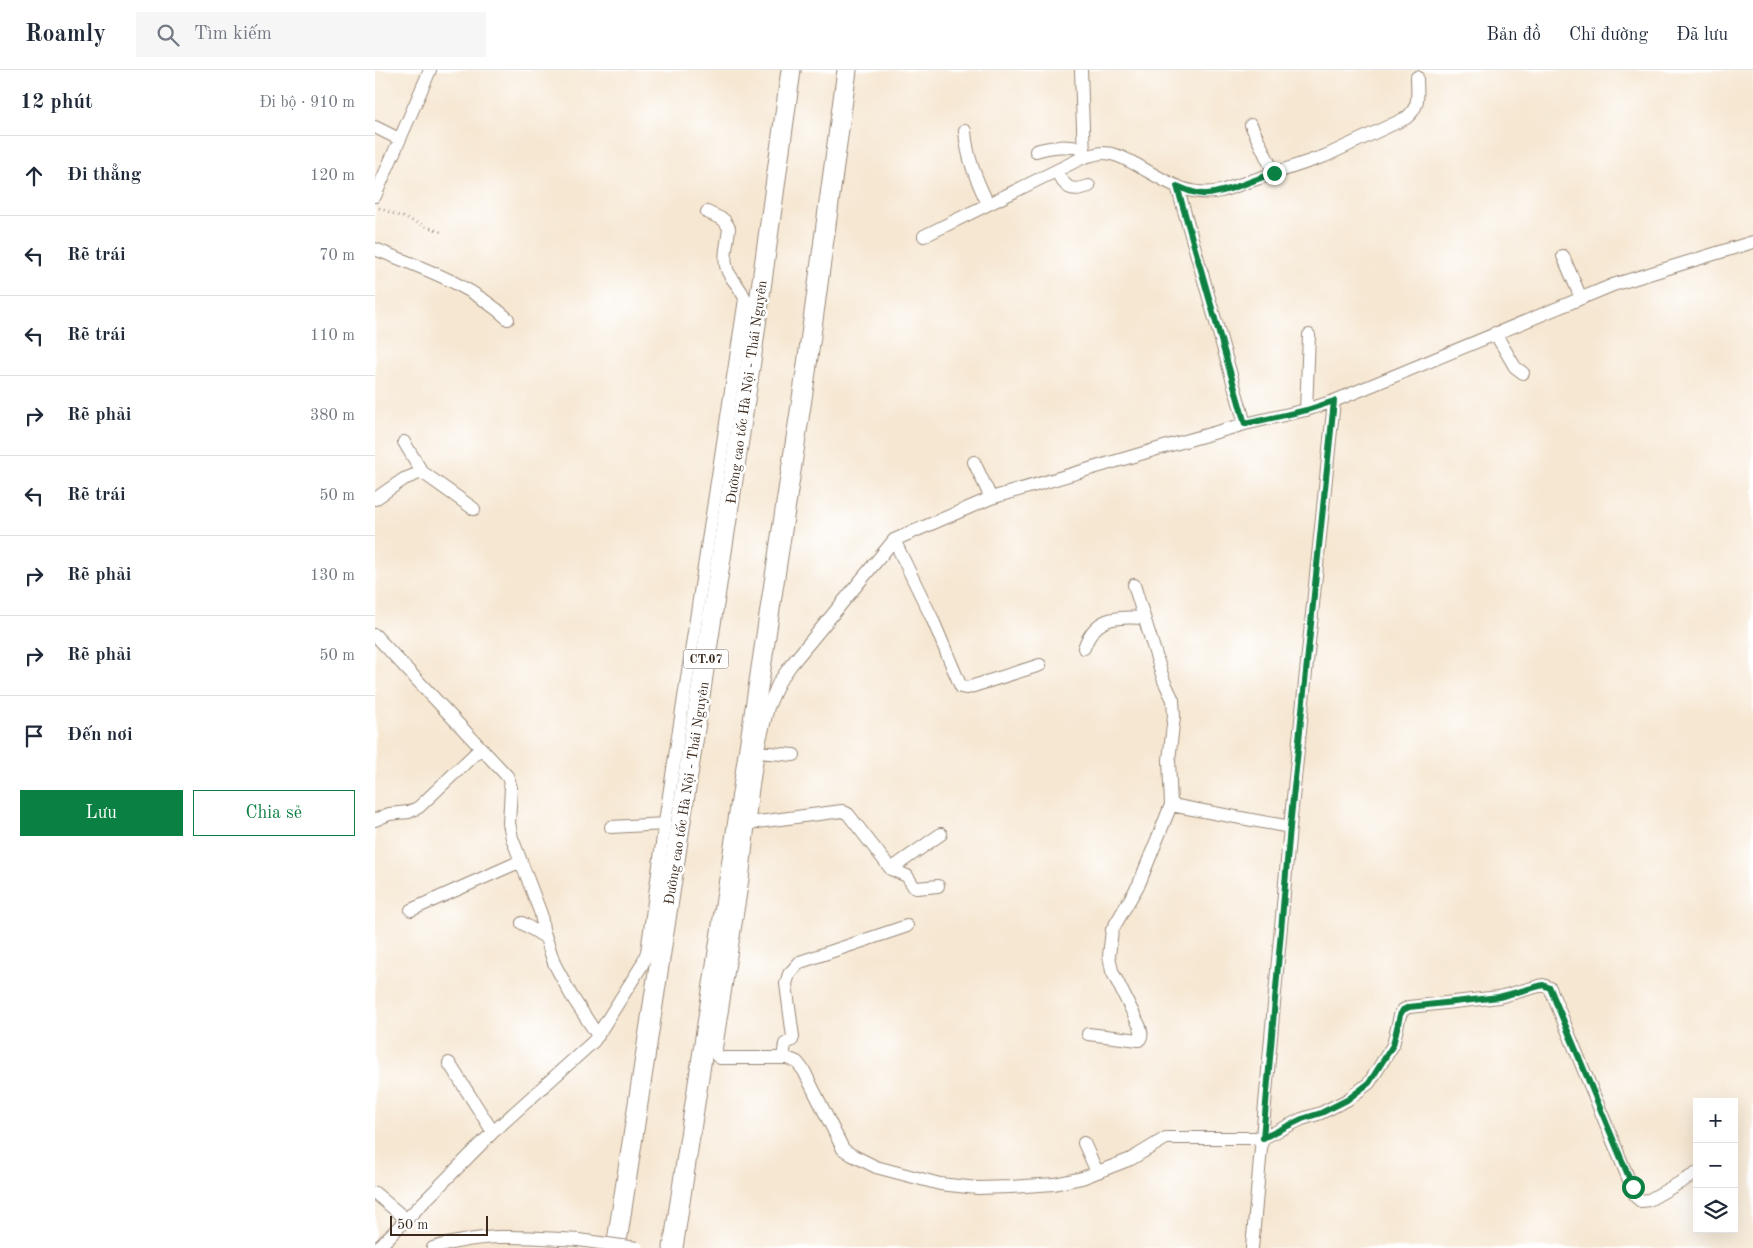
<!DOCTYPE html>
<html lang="vi">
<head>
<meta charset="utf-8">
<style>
	body { margin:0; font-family:"Old Standard TT",serif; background:#f6f6f7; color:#1f2937 }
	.controls { position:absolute; right:15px; bottom:15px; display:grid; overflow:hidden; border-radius:0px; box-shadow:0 5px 20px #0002 }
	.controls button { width:45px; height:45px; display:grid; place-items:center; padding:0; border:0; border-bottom:1px solid #e0e1e3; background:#fff; color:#1f2937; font:25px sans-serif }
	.scale { position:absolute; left:15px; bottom:12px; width:98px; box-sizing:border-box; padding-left:5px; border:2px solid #3b2a1e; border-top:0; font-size:14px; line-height:18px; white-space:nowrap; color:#3b2a1e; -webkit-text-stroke:4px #fff; paint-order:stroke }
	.stop { position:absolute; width:15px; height:15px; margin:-11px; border:4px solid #0b8043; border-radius:50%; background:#fff }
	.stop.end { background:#0b8043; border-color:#fff; box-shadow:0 1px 5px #0008 }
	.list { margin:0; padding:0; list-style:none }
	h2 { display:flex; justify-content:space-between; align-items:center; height:65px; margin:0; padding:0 20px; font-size:21px }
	h2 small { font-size:16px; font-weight:400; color:#747a83 }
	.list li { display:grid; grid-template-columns:32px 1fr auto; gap:15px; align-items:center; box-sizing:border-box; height:80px; padding:0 20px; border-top:1px solid #e0e1e3 }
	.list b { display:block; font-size:19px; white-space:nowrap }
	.list em { font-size:16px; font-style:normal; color:#747a83 }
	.actions { display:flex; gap:10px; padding:15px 20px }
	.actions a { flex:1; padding:11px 0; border:1px solid #0b8043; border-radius:0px; text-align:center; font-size:18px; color:#0b8043 }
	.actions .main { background:#0b8043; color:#fff }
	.icon { flex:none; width:28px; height:28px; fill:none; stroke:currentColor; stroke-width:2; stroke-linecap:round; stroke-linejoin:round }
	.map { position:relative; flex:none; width:1378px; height:1178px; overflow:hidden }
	header { display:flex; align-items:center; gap:30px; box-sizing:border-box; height:70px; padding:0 25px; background:#fff; border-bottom:1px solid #e0e1e3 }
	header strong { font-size:24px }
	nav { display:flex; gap:28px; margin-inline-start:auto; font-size:18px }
	.search { width:350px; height:45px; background:#f6f6f7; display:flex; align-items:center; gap:12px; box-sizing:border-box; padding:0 18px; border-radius:0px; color:#747a83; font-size:19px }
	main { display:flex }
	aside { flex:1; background:#fff }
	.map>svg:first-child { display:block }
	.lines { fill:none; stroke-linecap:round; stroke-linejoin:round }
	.minor-casing { stroke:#988878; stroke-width:14 }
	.highway-casing { stroke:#988878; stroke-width:21 }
	.path { stroke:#988878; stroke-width:2.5; stroke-dasharray:1 4; stroke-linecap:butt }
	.minor { stroke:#fff; stroke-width:12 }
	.highway { stroke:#fff; stroke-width:19 }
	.minor-bridge-casing { stroke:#988878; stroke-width:14; stroke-linecap:butt }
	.minor-bridge { stroke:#fff; stroke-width:12 }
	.route { stroke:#0b8043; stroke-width:6 }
	.labels { text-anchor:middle; stroke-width:5; stroke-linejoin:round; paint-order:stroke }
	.shield { fill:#fff; stroke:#766a62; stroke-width:1 }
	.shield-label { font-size:12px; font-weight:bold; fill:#3b2a1e }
	.street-label { font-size:14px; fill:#3b2a1e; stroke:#fff }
</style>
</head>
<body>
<header>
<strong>Roamly</strong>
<div class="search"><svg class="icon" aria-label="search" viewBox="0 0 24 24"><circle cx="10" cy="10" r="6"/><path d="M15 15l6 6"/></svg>Tìm kiếm</div>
<nav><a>Bản đồ</a><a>Chỉ đường</a><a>Đã lưu</a></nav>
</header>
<main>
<aside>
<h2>12 phút<small>Đi bộ · 910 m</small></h2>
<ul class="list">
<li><svg class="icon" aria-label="ahead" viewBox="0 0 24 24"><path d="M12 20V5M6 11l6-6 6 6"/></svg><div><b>Đi thẳng</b></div><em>120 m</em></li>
<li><svg class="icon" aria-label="left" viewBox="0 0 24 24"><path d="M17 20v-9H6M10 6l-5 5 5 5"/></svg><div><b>Rẽ trái</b></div><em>70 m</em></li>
<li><svg class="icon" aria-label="left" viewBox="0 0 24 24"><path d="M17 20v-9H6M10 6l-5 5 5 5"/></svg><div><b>Rẽ trái</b></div><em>110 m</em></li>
<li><svg class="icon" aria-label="right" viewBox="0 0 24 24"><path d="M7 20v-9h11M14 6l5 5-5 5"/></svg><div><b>Rẽ phải</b></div><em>380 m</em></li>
<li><svg class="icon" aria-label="left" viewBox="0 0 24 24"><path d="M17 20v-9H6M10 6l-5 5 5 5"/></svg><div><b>Rẽ trái</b></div><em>50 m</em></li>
<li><svg class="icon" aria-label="right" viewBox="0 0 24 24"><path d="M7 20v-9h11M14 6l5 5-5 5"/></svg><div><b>Rẽ phải</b></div><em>130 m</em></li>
<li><svg class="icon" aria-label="right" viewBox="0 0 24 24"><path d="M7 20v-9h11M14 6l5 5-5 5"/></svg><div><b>Rẽ phải</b></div><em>50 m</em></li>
<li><svg class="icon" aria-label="arrive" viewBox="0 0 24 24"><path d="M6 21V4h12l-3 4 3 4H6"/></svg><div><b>Đến nơi</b></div></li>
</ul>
<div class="actions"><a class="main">Lưu</a><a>Chia sẻ</a></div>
</aside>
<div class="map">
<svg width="1378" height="1178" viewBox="0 0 1378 1178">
	<rect width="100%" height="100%" fill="#fff"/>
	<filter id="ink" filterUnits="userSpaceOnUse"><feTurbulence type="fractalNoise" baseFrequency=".02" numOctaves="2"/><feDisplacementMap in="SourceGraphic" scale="10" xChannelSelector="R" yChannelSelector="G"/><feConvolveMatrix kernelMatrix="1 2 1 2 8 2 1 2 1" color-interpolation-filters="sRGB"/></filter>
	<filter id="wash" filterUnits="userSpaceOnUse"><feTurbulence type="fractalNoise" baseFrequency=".0096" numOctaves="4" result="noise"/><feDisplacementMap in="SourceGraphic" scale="20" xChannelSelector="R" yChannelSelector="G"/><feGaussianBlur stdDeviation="1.12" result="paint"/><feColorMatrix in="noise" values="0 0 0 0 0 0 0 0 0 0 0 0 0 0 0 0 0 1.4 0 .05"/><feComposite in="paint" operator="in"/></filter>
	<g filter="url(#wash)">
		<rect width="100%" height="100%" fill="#f6e7d2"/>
	</g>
	<g filter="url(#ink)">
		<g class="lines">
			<g class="minor-casing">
				<path id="minor" d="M 706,0 L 709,87
					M 876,55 L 899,103
					M 0,57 L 24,69
					M 590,61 C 592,88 601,109 613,134
					M 661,81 C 678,76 691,75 709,79
					M 681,101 C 691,117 694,123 714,116
					M 802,116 L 870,354
					M 0,126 L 55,0
					M 549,166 L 709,87 C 715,86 722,83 728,83 C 740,83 750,89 760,94 C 789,110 812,128 846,121 L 950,86 L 1031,48 C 1046,36 1042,24 1042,7
					M 0,179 C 47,198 95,214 133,249
					M 1188,186 L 1206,228
					M 1120,263 L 1140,297 L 1148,303
					M 959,331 L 931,340 L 870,354 L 789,377 L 616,428 L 519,470 L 416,595 L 404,612 L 393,637 L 384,674 L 377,722 L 368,806 L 341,978 L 342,986 L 345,988 L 412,988 L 422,992 L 429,1001 L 468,1079 L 477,1085 L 501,1097 L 565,1114 L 602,1118 L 636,1117 L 679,1114 L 707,1108 L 756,1089 L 791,1068 L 888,1068 L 927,1049 L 946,1043 L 972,1030 L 994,1013 L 1018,975 L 1025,945 L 1028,940 L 1034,937 L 1124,927 L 1168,915 L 1175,918 L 1177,923 L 1261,1127 L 1266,1131 L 1274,1130 L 1322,1103
					M 931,340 L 934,265
					M 29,372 L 47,402 L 99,439
					M 599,392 L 616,428
					M 0,429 L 29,409 L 47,402
					M 519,470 L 557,548 L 586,617 L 592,618 L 665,595
					M 0,565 L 133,707 L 136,718 L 134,753 L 137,768 L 166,844 L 168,859 L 179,893 L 196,925 L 223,966
					M 709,578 C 720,547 740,546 769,548
					M 383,682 L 419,685
					M 796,735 L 915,757
					M 0,750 L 14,744 L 34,742 L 44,737 L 106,678
					M 375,753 L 467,741 L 473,744 L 516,799 L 532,806 L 539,817 L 542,818 L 563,816
					M 236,757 L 290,754
					M 516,799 L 566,764
					M 36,840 L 146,791
					M 147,853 L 170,867
					M 713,964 L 764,970 C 768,966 766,961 765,957 L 737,901 L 734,886 L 737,860 L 764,814 L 796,735 L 794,690 L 799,646 L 798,630 L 789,611 L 759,515
					M 408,988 L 410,974 L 417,970 L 418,967 L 411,914 L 414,904 L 425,892 L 532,856
					M 74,993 L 118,1062
					M 709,1073 L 722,1102
					M 0,1123 L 32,1150
					M 3,1178 L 118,1062 L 219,971 L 267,895 L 272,882 L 291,745 L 370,229 C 366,218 358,211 353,202 C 347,189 353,172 354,158 L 349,150 L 332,142
					M 58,1178 C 109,1162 151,1167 203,1170
					M 877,1178 L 915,757 L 959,331 L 1238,215 L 1378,172"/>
			</g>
			<g class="highway-casing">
				<path id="highway" d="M 241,1178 L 376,291 L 416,0
					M 298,1178 L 431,302 L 472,0"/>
			</g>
			<path class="path" d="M 4,138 L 66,162"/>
			<use href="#minor" class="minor"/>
			<use href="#highway" class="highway"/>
			<g class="minor-bridge-casing">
				<path id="minor-bridge" d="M 203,1170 L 262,1178"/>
			</g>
			<use href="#minor-bridge" class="minor-bridge"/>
		</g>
	</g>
	<g class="lines" filter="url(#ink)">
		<path class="route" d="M 899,103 C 881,109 851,123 832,124 C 822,125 811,120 802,116 L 870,354 L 932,340 L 959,331 L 915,757 L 888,1068 L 927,1049 L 946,1043 L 972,1030 L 994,1013 L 1018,975 L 1025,945 L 1028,940 L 1034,937 L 1124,927 L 1168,915 L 1175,918 L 1177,923 L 1258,1117"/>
	</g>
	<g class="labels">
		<rect class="shield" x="308.5" y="579.5" width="45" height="19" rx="4"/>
		<g class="shield-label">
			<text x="331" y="593">CT.07</text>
		</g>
		<g class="street-label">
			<text transform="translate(371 322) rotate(-82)" y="5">Đường cao tốc Hà Nội - Thái Nguyên</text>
			<text transform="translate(311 723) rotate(-81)" y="5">Đường cao tốc Hà Nội - Thái Nguyên</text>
		</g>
	</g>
</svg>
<div class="controls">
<button>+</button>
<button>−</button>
<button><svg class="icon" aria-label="layers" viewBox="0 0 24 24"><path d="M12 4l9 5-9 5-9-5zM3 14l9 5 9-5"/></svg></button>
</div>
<div class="scale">50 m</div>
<div class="stop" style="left:1258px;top:1117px"></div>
<div class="stop end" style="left:899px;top:103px"></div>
</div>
</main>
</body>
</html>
